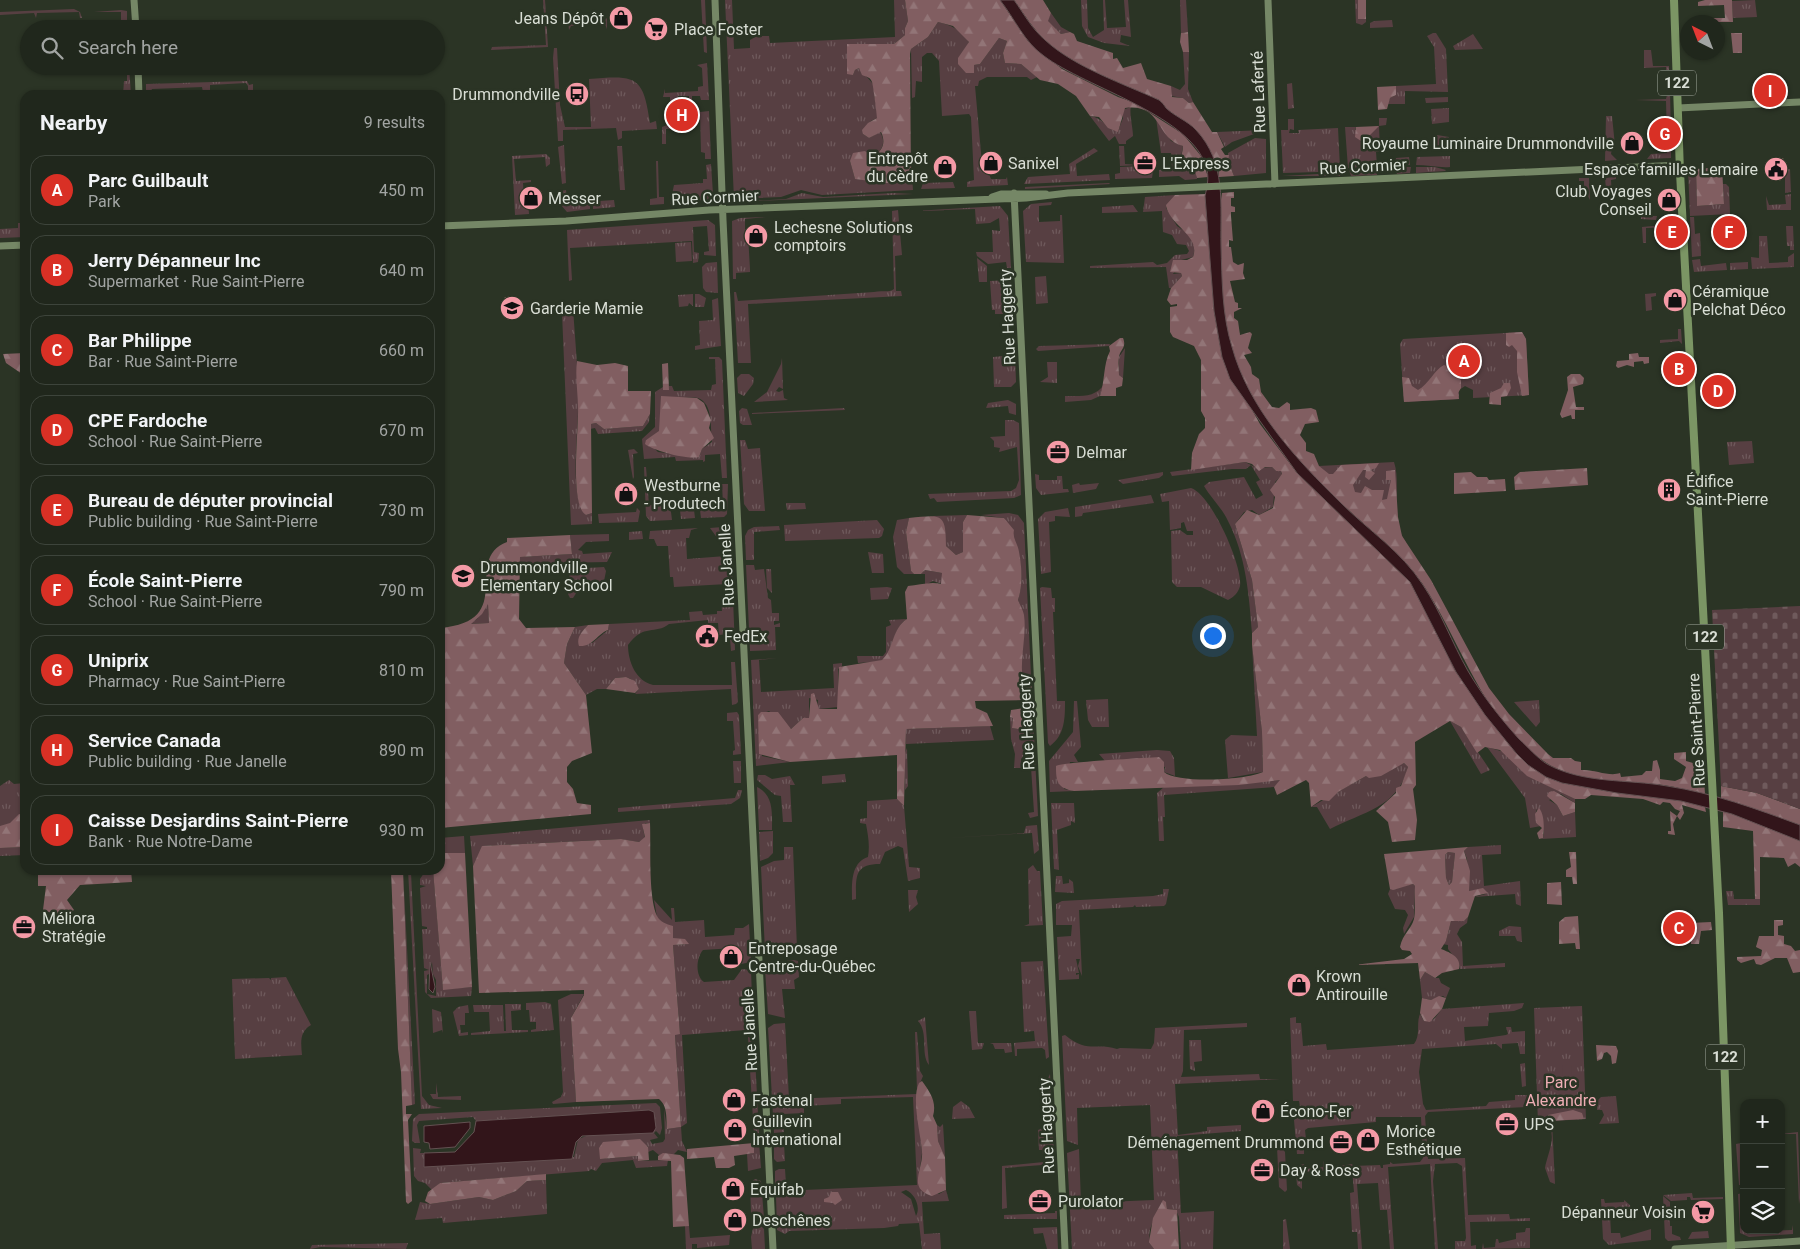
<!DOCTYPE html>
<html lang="en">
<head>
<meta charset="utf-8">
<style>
	body { margin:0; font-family:Roboto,sans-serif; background:#2d3329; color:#f1f3f6 }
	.controls { position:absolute; right:15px; bottom:15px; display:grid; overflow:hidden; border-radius:10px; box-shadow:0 1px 4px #0004 }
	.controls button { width:45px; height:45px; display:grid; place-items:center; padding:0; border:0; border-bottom:1px solid #3d443b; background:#20271c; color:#f1f3f6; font:25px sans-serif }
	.compass { position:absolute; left:1680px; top:15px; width:45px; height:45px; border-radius:50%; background:#20271c; box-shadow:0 1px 4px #0004; rotate:318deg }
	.you { position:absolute; left:1212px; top:635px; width:18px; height:18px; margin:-12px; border:4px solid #fff; border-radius:50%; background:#1a73e8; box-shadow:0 0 0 8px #1a73e833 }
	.badge { display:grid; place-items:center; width:32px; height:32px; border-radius:50%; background:#d93025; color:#fff; font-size:16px; font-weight:700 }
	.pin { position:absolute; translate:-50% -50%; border:2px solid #fff; box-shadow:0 1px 5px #0006 }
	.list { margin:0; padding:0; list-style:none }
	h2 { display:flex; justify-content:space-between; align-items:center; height:65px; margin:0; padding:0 20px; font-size:21px }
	h2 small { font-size:16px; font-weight:400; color:#a2a5a3 }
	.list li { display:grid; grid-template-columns:32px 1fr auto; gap:15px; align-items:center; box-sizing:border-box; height:70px; margin:0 10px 10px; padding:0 10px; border:1px solid #3d443b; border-radius:15px }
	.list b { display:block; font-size:19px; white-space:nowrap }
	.list p { margin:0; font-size:16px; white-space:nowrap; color:#a2a5a3 }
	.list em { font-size:16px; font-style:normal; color:#a2a5a3 }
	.icon { flex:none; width:28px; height:28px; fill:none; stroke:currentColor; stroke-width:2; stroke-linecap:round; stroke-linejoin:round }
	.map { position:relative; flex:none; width:1800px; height:1249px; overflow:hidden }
	.search { position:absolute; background:#20271c; box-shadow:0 1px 4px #0004; left:20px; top:20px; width:425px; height:55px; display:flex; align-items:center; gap:12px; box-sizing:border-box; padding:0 18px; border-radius:28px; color:#a2a5a3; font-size:19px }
	.panel { position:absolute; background:#20271c; box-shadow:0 1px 4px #0004; left:20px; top:90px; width:425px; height:785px; border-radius:15px }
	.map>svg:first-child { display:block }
	.grass { fill:url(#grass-tufts); fill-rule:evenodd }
	.forest { fill:url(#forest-firs); fill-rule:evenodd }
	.cemetery { fill:url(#cemetery-stones) }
	.pitch { fill:#573f42 }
	.water { fill:#32151a; stroke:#645152 }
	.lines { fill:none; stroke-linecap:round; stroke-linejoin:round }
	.secondary { stroke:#758766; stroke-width:7 }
	.primary { stroke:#7b9564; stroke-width:8 }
	.labels { text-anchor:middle; stroke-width:5; stroke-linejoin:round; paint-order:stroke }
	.shield { fill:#2b3425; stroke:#a5aba0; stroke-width:1 }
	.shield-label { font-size:15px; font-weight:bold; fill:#d9ded5 }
	.poi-label { font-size:16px; fill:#d9ded5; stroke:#2b3425; text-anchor:start }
	.street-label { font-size:16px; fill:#d9ded5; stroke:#2b3425 }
	.park-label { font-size:16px; fill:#efaeb5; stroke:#2b3425 }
</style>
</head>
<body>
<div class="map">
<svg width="1800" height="1249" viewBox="0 0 1800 1249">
	<defs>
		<pattern id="grass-tufts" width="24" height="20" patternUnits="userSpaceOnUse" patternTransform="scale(1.25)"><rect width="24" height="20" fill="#573f42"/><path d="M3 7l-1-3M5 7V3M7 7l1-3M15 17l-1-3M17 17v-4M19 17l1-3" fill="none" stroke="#6f5a5c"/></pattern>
		<pattern id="forest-firs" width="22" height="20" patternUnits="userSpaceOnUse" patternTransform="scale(1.25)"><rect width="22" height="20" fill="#815e61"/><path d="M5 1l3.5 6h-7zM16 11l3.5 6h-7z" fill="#927577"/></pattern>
		<pattern id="cemetery-stones" width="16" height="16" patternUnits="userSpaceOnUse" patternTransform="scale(1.25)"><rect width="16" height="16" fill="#573f42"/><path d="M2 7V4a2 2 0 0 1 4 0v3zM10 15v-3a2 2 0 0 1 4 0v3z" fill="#6f5a5c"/></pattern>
	</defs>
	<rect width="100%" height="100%" fill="#2b3425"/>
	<path class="grass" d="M 543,0 L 545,0 L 548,47 L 491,50 L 492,47 L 546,45 Z
		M 701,0 L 705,0 L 707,53 L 704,52 Z
		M 725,0 L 732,0 L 734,49 L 750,48 L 750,40 L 757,36 L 769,36 L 770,43 L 895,37 L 894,0 L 905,0 L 908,21 L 905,28 L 905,35 L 894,44 L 847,44 L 853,75 L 855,70 L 859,68 L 874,85 C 873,97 878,107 877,118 L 871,121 L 863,130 L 863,134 L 869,138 L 880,132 C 886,141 883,151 873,156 L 865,151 L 850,161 L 855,179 L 911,182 L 911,163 L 913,190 L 822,195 L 801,190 L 781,197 L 734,199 Z
		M 1081,0 L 1087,0 L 1088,28 L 1093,37 L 1104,30 L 1103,0 L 1105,0 L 1107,28 L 1126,27 L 1124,0 L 1128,0 L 1131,37 L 1121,35 L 1120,42 L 1130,46 L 1104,43 L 1088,37 L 1082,26 Z
		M 1180,0 L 1186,0 L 1188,32 L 1181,33 Z
		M 1355,0 L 1358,0 L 1358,18 L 1366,19 L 1366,22 L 1362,25 L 1356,23 Z
		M 1755,0 L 1757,17 L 1733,18 L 1732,1 Z
		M 74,9 L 80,12 L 82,18 L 80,18 L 79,12 L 37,13 L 36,18 L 34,13 L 0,15 L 0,12 Z
		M 121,10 L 127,11 L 127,29 L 121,29 L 121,12 L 94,12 Z
		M 1051,13 L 1061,27 L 1070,32 L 1061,34 L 1047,21 Z
		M 606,18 L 607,19 L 607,29 L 605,24 L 571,26 L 569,30 L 568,20 L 570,24 L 605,23 Z
		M 1392,20 L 1393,27 L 1370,28 L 1370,23 L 1374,21 Z
		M 938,22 C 951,25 962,30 969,42 L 967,48 L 974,65 L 980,64 L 999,38 L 1007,41 L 1003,53 L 1005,63 L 1021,64 L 1037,77 L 1031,80 L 1027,77 L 987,77 L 979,81 L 978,86 L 975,86 L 982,164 L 985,164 L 991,179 L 1006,179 L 1007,177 L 1008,185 L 967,187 L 967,182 L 974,180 L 971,117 L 969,114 L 942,116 L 939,61 L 932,53 L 927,53 L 922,57 L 922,82 L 916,81 L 915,97 L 912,98 L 911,49 L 928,37 Z
		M 1433,33 L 1436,33 L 1446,49 L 1448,92 L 1405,91 L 1405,104 L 1387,104 L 1390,98 L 1396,95 L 1396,86 L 1436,84 L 1434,47 L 1427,36 Z
		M 1473,34 L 1483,49 L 1455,50 L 1453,46 Z
		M 554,48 L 557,48 L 560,105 L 565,127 L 591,127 L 589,79 C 637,75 643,76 650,123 L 656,121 L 657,129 L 622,131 L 622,138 L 618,140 L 616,128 L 563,130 L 563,141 L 558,141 L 553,58 Z
		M 1644,50 L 1651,50 L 1653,66 L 1669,66 L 1669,75 L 1666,76 L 1666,67 L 1644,68 Z
		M 1183,52 L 1189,52 L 1188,89 L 1193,102 L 1189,103 L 1183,98 L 1171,96 L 1171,86 L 1180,90 L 1185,84 Z
		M 707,63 L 709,100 L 701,100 L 700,96 L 692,96 L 692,100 L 689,100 L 689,96 L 678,96 L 678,101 L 670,102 L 670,97 L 663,97 L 665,89 L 665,93 L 698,91 L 698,87 L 703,86 L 702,68 L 697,65 Z
		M 122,66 L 129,66 L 131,95 L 123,95 L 124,81 L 127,81 L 127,75 L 123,75 Z
		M 247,81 L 249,85 L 253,84 L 253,95 L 248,95 L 248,86 L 246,83 L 210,85 L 210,95 L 208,91 L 203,92 L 202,87 L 152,89 L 149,95 L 147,93 L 146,95 L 146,84 Z
		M 1292,83 L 1294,108 L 1288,109 L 1287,84 Z
		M 1778,87 L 1786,87 L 1786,95 L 1771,97 L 1771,92 L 1778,92 Z
		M 1668,91 L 1670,91 L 1671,138 L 1667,138 L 1666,101 L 1636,100 L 1666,99 Z
		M 1448,97 L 1448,102 L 1426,103 L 1425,98 Z
		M 677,107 L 677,113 L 673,113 L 673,129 L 666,129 L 666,144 L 662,144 L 662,127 L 670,124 L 671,108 Z
		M 1131,107 C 1129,112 1133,129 1133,136 L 1126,141 L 1126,144 L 1119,144 L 1115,136 L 1109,141 L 1090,116 C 1103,118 1106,128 1118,131 L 1123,118 L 1122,110 Z
		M 1449,108 L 1449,122 L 1432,124 L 1431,109 Z
		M 709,111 L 711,159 L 705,159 L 705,153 L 701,152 L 700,112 Z
		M 1606,116 L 1612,116 L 1615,146 L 1612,147 L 1611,154 L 1617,160 L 1605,161 Z
		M 1156,118 L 1171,141 L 1183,146 L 1180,162 L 1196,169 L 1197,179 L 1185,180 L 1179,176 L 1159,177 L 1159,170 L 1172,168 L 1171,153 L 1161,153 Z
		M 1379,118 L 1387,118 L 1386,125 L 1379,126 L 1380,151 L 1376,152 L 1377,166 L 1348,168 L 1345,127 L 1356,127 L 1355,130 L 1379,126 Z
		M 1288,119 L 1294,119 L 1294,130 L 1290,129 L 1289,133 L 1299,133 L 1298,130 L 1338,128 L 1340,168 L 1318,172 L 1283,173 L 1281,130 L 1288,130 Z
		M 1265,130 L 1232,142 L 1225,147 L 1217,132 Z
		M 1437,135 L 1449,137 L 1450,147 L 1433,148 L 1432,138 Z
		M 1255,138 L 1266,139 L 1266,173 L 1234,176 L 1228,161 L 1228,153 Z
		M 1667,139 L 1671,139 L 1671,158 L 1647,159 L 1651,154 L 1667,153 Z
		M 564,145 L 566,183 L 562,184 L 558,147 Z
		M 617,146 L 622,146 L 625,190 L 620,190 Z
		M 1119,146 L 1124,146 L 1125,164 L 1141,165 L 1120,166 Z
		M 1094,148 L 1098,151 L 1076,164 L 1077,176 L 1109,174 L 1110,180 L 1024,184 L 1028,177 L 1070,174 L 1069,164 Z
		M 546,154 L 550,158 L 550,164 L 546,167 L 545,157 L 514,159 L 516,181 L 531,180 L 531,182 L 523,183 L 524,199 L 528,199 L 529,214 L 515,215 L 512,156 Z
		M 1450,156 L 1450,167 C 1440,168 1427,165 1416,165 L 1417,157 Z
		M 1409,157 L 1410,165 L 1395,165 L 1396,158 Z
		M 656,161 L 658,161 L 659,197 L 664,197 L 664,204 L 650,205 L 650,199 L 657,198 Z
		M 25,162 L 25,237 L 0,238 L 0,229 L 18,228 L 18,223 L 25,223 L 22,165 Z
		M 711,164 L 713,194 L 711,199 L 670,204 L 674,185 L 703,183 L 703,179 L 707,179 L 706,165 Z
		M 1143,166 L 1153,171 L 1152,178 L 1115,179 L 1115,174 L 1120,173 L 1120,167 Z
		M 1395,167 L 1411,167 L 1410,173 L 1397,174 Z
		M 1416,167 L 1435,167 L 1446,170 L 1445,171 L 1416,173 Z
		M 1377,168 L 1377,175 L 1351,176 L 1349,170 Z
		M 1688,169 L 1696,169 L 1697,206 L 1724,204 L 1723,184 L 1726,184 L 1729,187 L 1730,214 L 1690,216 Z
		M 1785,169 L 1790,169 L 1791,192 L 1785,193 Z
		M 1340,170 L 1340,176 L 1282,176 L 1318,174 Z
		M 1616,177 L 1616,179 L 1611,180 L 1612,199 L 1607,199 L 1605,178 Z
		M 1579,178 L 1589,178 L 1590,200 L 1588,196 L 1584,195 L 1584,181 L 1579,181 Z
		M 924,180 L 924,183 L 953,182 L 955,188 L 921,189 Z
		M 1109,183 L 1110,184 L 1025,189 L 1025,187 Z
		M 566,190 L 567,199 L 571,199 L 571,203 L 614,200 L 615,207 L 593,209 L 593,206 L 590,205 L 590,209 L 567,212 L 561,205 L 561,191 Z
		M 802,193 L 823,197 L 893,193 L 913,194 L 737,202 L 786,199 Z
		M 1791,194 L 1791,210 L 1767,210 L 1766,196 L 1769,205 L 1786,204 L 1785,195 Z
		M 1175,195 L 1166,208 L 1177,226 L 1190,235 L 1195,248 L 1193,257 L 1181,260 L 1173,274 L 1181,273 L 1182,276 L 1171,288 L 1169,288 L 1166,267 L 1090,268 L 1090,266 L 1153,262 L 1157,265 L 1167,263 L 1175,255 L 1187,254 L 1189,251 L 1186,245 L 1177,244 L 1172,235 L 1163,232 L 1162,211 L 1143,212 L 1145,197 Z
		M 1052,202 L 1051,205 L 1039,206 L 1039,222 L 1060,221 L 1060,215 L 1062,215 L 1064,263 L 1026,262 L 1023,211 L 1031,204 Z
		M 1133,205 L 1138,212 L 1102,213 L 1102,207 Z
		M 1000,206 L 1008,216 L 1011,268 L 1007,268 L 1006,262 L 988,264 L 977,256 L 976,252 L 993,252 L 992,230 L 1000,231 L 999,218 L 990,223 L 976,224 L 975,209 L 914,211 Z
		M 1647,209 L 1647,216 L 1657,216 L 1656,220 L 1641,219 L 1641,209 Z
		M 898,210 L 902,255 L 895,256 L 896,291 L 901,291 L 902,296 L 748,304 L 751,363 L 738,363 L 734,292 L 736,292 L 738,301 L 874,292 C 881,290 889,293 894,289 L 892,211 Z
		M 766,217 L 745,219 L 745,234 L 756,234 L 748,235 L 750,269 L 750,272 L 736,273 L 736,279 L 733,279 L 732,221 L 740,218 Z
		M 1690,217 L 1694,217 L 1695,234 L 1700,233 L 1701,256 L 1692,257 Z
		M 708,220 L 715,225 L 716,256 L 704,255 L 704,252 L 709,251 L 707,226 L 693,227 L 694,252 L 699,253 L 698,262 L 693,263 L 692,241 L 570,248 L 572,280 L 569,281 L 567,230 Z
		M 1675,224 L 1675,231 L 1673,231 L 1672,227 L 1646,228 L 1646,243 L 1643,243 L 1642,227 Z
		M 1786,226 L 1793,226 L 1794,250 L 1790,250 L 1790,246 L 1787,246 Z
		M 1759,236 L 1767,236 L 1769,263 L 1788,262 L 1788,257 L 1794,253 L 1794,267 L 1752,269 L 1751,257 L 1759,258 Z
		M 691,242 L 692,261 L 676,262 L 675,243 Z
		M 977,258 L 987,266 L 987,282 L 979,282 Z
		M 1700,259 L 1701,266 L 1726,263 L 1727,270 L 1694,272 L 1692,260 Z
		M 717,262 L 718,293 L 706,292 L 703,288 L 702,267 L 706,263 Z
		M 1748,262 L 1748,269 L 1730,270 L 1730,263 Z
		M 1046,276 L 1048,303 L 1036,304 L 1035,277 Z
		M 1011,280 L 1013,314 L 995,314 L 995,310 L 992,310 L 990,281 Z
		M 1656,293 L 1656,296 L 1651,297 L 1652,310 L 1646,311 L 1645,294 Z
		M 693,294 L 693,306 L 689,303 L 688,306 L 679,307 L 678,295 Z
		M 695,294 L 699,294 L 706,298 L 704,307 L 695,307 Z
		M 718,298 L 721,346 L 695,350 L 695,346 L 700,345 L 699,321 L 713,320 L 712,300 Z
		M 570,304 L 573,307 C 575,341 579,376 578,410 C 578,434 569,499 586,515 L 592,513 L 592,524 L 571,525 L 562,313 L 570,313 Z
		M 1678,329 L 1681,329 L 1682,344 L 1679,341 L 1660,343 L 1660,340 L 1678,339 Z
		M 1522,332 L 1526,339 L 1529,395 L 1473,398 L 1473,390 L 1465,386 L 1459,390 L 1459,399 L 1404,402 L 1400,344 L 1403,339 Z
		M 1110,344 L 1109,346 L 1038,351 L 1036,349 L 1039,346 Z
		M 1125,348 L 1123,378 L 1119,375 L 1119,357 Z
		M 1015,355 L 1016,382 L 1011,387 L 994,387 L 993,357 Z
		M 709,357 L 719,357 L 722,360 L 727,478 L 722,478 L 720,454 L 705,455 L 705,461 L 703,462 L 703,460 L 676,461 L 675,457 L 644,459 L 642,439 L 655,427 L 655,392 L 663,387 L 663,390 L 669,390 L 669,386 L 672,386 L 674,391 L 711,390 L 712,385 L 716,384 L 715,359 L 709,359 ZM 678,398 C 684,398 693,397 698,398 C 714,404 710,429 712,442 L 702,449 L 699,457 L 658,452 L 646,440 L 659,432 L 661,424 Z
		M 782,358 L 783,389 L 779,387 L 776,391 L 779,392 L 783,390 L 784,398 L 788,400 L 754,402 L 767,392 L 781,364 Z
		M 1047,362 L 1057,362 L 1057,383 L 1040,382 L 1048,377 Z
		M 741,374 L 749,374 L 754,378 L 753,384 L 744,396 L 738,393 L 737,378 Z
		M 1104,384 L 1100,396 L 1091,400 L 1065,402 L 1065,396 C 1080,396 1096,398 1104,384 Z
		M 1008,400 L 1016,404 L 1016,415 L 1009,413 L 1008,406 L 986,408 L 988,403 Z
		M 742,408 L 747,409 L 752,425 L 743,425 L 740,423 L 739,411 Z
		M 844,408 L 845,410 L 752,414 L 752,413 Z
		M 650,414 L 649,422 L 642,431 L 598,434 L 595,428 L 590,429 L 591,424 L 596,423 L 604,429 L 643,426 Z
		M 1005,420 L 1013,420 L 1019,423 L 1021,495 L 1014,498 L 937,502 L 934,498 L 930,499 L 928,494 L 1011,491 L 1016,488 L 1019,480 L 1017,447 L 999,452 L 1000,448 L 994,447 L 994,441 L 990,437 L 1005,436 Z
		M 740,440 L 745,440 L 748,449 L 760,448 L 765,511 L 749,511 L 744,504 Z
		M 1752,441 L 1754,463 L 1729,465 L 1727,442 Z
		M 634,449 L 638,453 L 633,454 L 634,477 L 633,479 L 628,450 Z
		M 1245,462 L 1257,468 L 1272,467 L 1276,471 L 1281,471 L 1282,475 L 1275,482 L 1273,507 L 1259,515 L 1252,510 L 1244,512 L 1235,524 L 1252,580 L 1258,627 L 1252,633 C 1249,594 1246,556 1228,521 C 1222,508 1211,498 1204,486 L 1209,482 L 1244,477 L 1256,499 L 1263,495 L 1256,482 L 1260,480 L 1251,465 L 1246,469 L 1232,469 L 1172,476 L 1170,472 Z
		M 1394,462 C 1402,486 1389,520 1406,542 L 1326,486 L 1312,473 L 1319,466 Z
		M 644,467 L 646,467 L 649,505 L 670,504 L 672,520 L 650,521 L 646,516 Z
		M 1163,472 L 1163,475 L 1159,478 L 1123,484 L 1118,480 Z
		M 1035,474 L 1039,475 L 1039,480 L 1057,480 L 1057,476 L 1062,476 L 1063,489 L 1068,489 L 1069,492 L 1041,495 L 1036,488 Z
		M 1079,483 L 1080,485 L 1099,483 L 1096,489 L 1073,493 L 1072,485 Z
		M 722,484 L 728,484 L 727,514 L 724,517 L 701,518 L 700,510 L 719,508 L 723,504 Z
		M 1191,488 C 1211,494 1243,566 1240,586 C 1238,593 1234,597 1228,600 L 1201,587 L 1177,587 L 1172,582 L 1171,531 L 1180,530 L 1187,535 L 1193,535 L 1193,531 L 1187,531 L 1184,522 L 1181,523 L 1181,528 L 1170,530 L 1169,501 L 1162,502 L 1160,494 Z
		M 1151,495 L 1154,503 L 1083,513 L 1082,516 L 1075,517 L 1075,507 Z
		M 786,503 L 805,503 L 806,509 L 787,510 Z
		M 637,508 L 640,511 L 638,522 L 599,523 L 598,514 L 636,512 Z
		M 1068,508 L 1070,517 L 1055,516 L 1055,521 L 1049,522 L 1051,572 L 1041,574 L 1038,519 L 1045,512 Z
		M 680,510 L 694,510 L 695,518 L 681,519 Z
		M 1009,513 L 1018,515 L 1024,523 L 1032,698 L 1026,700 L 1030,695 C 1026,685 1020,677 1020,666 C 1020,639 1029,627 1018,600 C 1027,570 1017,545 1004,518 L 981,515 Z
		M 967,515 L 963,522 L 963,552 L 956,555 L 946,546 L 933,516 Z
		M 909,518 L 906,532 L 911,571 L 914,574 L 904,574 L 897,567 L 893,537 L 897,520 Z
		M 877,520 L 884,529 L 882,536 L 879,538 L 785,541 L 784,525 Z
		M 779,526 L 780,530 L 754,532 L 754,560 L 746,560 L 745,536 L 748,530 L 754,527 Z
		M 723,527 L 730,532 L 730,543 L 718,539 L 710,528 Z
		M 698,528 L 691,530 L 689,538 L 686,538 L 687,559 L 726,556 L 727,550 L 731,549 L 733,593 L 728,592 L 727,584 L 674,587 L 673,577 L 670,577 L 668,546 L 657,546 L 654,539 L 649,539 L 650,531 Z
		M 642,531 L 643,539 L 629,540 L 629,532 Z
		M 609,534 L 609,541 L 586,542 L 578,550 L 582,551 L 583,554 L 612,552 L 607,562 L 549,563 L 530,573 L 520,575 L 520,557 L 572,554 L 570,535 Z
		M 868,552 L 883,554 L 884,573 L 872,573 Z
		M 746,565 L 754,565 L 755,570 L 764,569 L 768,598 L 771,600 L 772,613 L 779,613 L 779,621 L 774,621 L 774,625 L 780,623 L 780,627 L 775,627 L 776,650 L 750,651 Z
		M 604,567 L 606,571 L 604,581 L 595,584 L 584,581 L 573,598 L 570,598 L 568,594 L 570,569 Z
		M 766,569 L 771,569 L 772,593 L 767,588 Z
		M 925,570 L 942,573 L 942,584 L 933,581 L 925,585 L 925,574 L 921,574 Z
		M 887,587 L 892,588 L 888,599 L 871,600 L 870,588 Z
		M 1042,587 L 1051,588 L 1052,598 L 1055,598 L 1055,612 L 1053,612 L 1057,701 L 1065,701 C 1065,718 1065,735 1050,746 L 1048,743 L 1040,588 Z
		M 733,598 L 735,650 L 731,651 L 730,638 L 728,634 L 719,635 L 718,623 L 708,623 L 708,620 L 669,624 C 655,635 644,623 628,645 C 628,662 636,681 653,685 L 732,685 L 731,662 L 735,662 L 738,702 L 736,704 L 732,705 L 731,689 L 635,694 L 639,689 C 633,677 627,676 615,678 L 606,689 L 597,689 L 586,695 L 564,663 L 567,644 L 575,627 L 588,625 L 580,635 L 592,643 L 608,630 L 609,624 L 690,620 L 689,612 L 702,611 L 703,615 L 717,614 L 717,611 L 722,611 L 721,599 Z
		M 488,603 L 489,623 L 469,624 L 477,619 Z
		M 907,619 C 892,628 894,653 882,660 C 876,663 865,662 858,663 L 857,656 L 883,656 L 886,652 L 886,627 L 891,625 L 889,620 Z
		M 1252,645 L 1262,732 L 1263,772 L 1228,778 L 1225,740 L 1231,735 L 1257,736 Z
		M 777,658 L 759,660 L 761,692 L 834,688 L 833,664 L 842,663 L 842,666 L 838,669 L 838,707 L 819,709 L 817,708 L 818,700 L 809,698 L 809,718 L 803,718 L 791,729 L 769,711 L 758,715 L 762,756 L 790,762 L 756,766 L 751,660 Z
		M 1108,699 L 1109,727 L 1092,727 L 1088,720 L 1086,700 Z
		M 1539,700 L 1540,722 L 1536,727 L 1514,702 Z
		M 1074,701 L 1077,701 L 1081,747 L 1074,755 L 1078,762 L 1070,762 L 1064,789 L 1074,791 L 1050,792 L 1049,761 L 1073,732 Z
		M 737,712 L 739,715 L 741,754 L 733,755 L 733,751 L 735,750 L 733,721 L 727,721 L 727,713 Z
		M 1033,716 L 1035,753 L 1024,755 L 1021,759 L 1022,768 L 1014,768 L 1015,754 L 1011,739 L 1010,717 L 1013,718 L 1012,728 L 1018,729 L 1030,726 Z
		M 1450,721 L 1461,727 L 1490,770 L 1481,774 Z
		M 990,726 L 994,740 L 906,744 L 906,729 Z
		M 1487,747 L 1504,752 L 1539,781 L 1575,799 L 1575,803 L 1561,794 L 1549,800 L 1557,805 L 1563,816 L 1575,812 L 1576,837 L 1541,839 L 1543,838 L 1544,832 L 1536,809 L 1536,823 L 1541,826 L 1530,828 L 1525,798 Z
		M 907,748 L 908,786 L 905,790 L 905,753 Z
		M 1157,750 L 1170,751 L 1174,758 L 1175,776 L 1164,772 L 1165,767 L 1135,759 L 1105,761 L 1099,754 Z
		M 1035,758 L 1038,816 L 1030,818 L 1028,813 L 1034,812 L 1031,767 L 1027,767 L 1026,761 Z
		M 733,761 L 741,761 L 741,783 L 734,783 Z
		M 1404,763 L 1408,767 C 1398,808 1362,812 1330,829 L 1317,807 L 1311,807 L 1366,776 C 1381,779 1390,768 1404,763 Z
		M 845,774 L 846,782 L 822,784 L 822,776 Z
		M 758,775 L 765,775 L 772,779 L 790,776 L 795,785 L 790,785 L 792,822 L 783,822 L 781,796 L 775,795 L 757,780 Z
		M 9,780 L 14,784 L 25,783 L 25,841 L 0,841 L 0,786 Z
		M 1281,780 L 1274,787 L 1164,795 L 1165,817 L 1163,817 L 1164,841 L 1159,841 L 1157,793 L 1164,787 Z
		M 757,787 C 774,795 772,814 772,830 L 759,830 Z
		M 738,790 L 742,790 L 740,798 L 731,804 L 618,812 L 618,808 L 735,798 Z
		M 897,799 L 904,806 L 909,867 L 920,868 L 920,878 L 908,881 L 903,848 L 898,846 L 885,852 L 880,864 C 854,864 856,877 856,899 L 852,900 C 852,885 850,863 868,857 C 870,845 868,835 866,824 L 860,823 L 860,819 L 867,818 L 867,801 Z
		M 1051,803 L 1074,803 L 1075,823 L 1071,821 L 1071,825 L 1057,830 L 1059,870 L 1054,869 Z
		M 650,820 L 650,823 L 645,823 L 643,829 L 645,838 L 639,842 L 620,839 L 483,846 L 473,866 L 470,836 Z
		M 1037,825 L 1039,850 L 1034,854 L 1032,833 L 949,838 L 1024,833 L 1026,826 Z
		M 773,831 L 773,853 L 768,858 L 760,861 L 759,832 Z
		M 464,836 L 465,853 L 440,853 L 440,838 Z
		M 1501,845 L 1501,854 L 1482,855 L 1484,886 L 1520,881 L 1521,906 L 1516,904 L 1515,894 L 1474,897 L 1486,894 L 1481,890 L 1469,891 L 1467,859 L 1464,851 L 1468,847 Z
		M 25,847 L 25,855 L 0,856 L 0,848 Z
		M 784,847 L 793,847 L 797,949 L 791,954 L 768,954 L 765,951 L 761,867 L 774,861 L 784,860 Z
		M 1448,852 L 1455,853 L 1452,882 L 1449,885 L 1446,878 L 1445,855 Z
		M 1033,865 L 1037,871 L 1040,871 L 1043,925 L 1024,926 L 1029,924 L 1029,920 L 1028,869 Z
		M 403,870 L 415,1104 L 412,1105 Z
		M 408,870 L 411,870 L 411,873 L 422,1096 L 429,1105 L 442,1108 L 421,1109 Z
		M 426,870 L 433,870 L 443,989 L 472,987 L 471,996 L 431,998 L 425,992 L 424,971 L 429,970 L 424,968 L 422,929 L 427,929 L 427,927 L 422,926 L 420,888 L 426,886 L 420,885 L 420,879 ZM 432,962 L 433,974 L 436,980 L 436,996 L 427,994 L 427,975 L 429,974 Z
		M 1056,876 L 1062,876 L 1063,884 L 1069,883 L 1069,879 L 1073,882 L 1074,893 L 1055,892 Z
		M 1413,884 L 1415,886 L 1414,917 L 1404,934 L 1403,928 L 1408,915 L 1405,910 L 1395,909 L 1388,894 L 1390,889 Z
		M 1163,889 L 1169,889 L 1166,904 L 1164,906 L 1136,907 L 1135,905 L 1133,907 L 1079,910 L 1082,976 L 1078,966 L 1080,959 L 1076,959 L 1079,973 L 1076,973 L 1076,975 L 1079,974 L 1079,979 L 1059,980 L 1057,937 L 1071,936 L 1072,925 L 1056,925 L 1056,904 L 1062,901 L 1153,896 L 1163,894 Z
		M 908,890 L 918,890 L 916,897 L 918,904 L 909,912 Z
		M 1726,891 L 1733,891 L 1734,899 L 1760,899 L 1760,905 L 1728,905 Z
		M 654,900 L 672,920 L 671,908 L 674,908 L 675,922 L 704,920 L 705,937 L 734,935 L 735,928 L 743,928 L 749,924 L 751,962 L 741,964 L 737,951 L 734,948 L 703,950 C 696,958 695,976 704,982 L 734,980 L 742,969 L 751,970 L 753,1027 L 746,1030 L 682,1035 L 687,1123 L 681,1127 L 682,1141 L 687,1152 L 678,1150 L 673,1155 L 659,1155 L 653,1150 L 648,1152 L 648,1146 L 600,1159 L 638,1156 L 639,1161 L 668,1160 L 667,1166 L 636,1168 L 633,1160 L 602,1163 L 596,1171 L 591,1169 L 589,1171 L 440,1183 L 432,1190 L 425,1183 L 418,1181 L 414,1176 L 413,1148 L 421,1149 L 420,1153 L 424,1153 L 424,1166 L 574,1157 L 578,1139 L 654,1112 L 649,1110 L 476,1121 L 473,1117 L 419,1121 L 417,1125 L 420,1143 L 415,1143 L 412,1141 L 413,1119 L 419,1114 L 656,1103 L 660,1107 L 662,1128 L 660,1135 L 656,1131 L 654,1133 L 658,1138 L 650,1140 L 652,1144 L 663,1142 L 665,1139 L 664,1109 L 667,1129 L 681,1127 L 675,1034 L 680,1034 L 673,945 L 688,944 L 673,938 L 657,917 Z
		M 1468,917 L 1467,923 L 1460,928 L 1457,934 L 1462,942 L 1463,966 L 1505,963 L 1505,967 L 1460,969 L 1459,963 L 1448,949 L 1448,945 L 1442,944 L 1446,941 L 1451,921 L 1464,921 Z
		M 1509,926 L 1521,927 L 1522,942 L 1517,941 L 1515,936 L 1499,936 L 1499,931 Z
		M 794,960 L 798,961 L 799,977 L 794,980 L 795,989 L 782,989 L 785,1018 L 768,1014 L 765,969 L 771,963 Z
		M 1043,961 L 1049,1057 L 1046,1059 L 1045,1050 L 1042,1048 L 1017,1049 L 1017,1056 L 1015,1056 L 1014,1043 L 1035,1041 L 1034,1031 L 1024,1032 L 1021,962 Z
		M 1425,972 L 1435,978 L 1439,978 L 1441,983 L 1450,988 L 1446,998 L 1443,996 L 1431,1000 L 1422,998 L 1420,980 Z
		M 286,977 L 311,1025 C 299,1032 301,1043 302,1055 L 235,1059 L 232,979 L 269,978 L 271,980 L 271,978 Z
		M 571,994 L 584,994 L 571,1018 L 576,1102 L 553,1104 L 552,1102 L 561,1097 L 563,1092 L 558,1000 Z
		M 545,1002 L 551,1004 L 554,1030 L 531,1032 L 531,1030 L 536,1029 L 536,1022 L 530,1022 L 529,1010 L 526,1010 L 526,1003 Z
		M 1524,1003 L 1522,1008 L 1514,1011 L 1489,1013 L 1488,1026 L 1464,1027 L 1465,1041 L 1506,1035 L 1508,1034 L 1506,1027 L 1511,1027 L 1512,1032 L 1525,1031 L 1525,1054 L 1520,1054 L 1518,1043 L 1502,1044 L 1502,1049 L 1496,1044 L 1422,1049 L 1419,1072 L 1423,1104 L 1426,1110 L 1486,1106 L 1489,1102 L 1515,1100 L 1515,1095 L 1527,1095 L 1527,1107 L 1428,1112 L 1425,1116 L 1428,1159 L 1465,1158 L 1468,1215 L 1509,1214 L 1510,1219 L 1530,1218 L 1530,1221 L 1470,1222 L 1471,1246 L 1476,1245 L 1476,1249 L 1455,1249 L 1455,1241 L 1465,1241 L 1466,1238 L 1462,1166 L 1457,1163 L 1435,1164 L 1433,1181 L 1438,1249 L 1435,1249 L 1430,1164 L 1388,1167 L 1394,1249 L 1390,1249 L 1387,1210 L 1380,1210 L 1378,1183 L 1357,1184 L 1362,1249 L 1358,1249 L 1357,1232 L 1352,1232 L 1350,1193 L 1354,1192 L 1352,1169 L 1302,1172 L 1302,1189 L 1297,1185 L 1296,1166 L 1304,1164 L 1305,1169 L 1323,1167 L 1323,1161 L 1325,1168 L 1352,1164 L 1353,1166 L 1380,1165 L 1381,1168 L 1383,1168 L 1383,1165 L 1390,1164 L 1390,1162 L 1393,1164 L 1420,1162 L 1423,1158 L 1421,1117 L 1376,1117 L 1376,1122 L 1308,1128 L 1305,1130 L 1307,1148 L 1304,1148 L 1304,1154 L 1297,1154 L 1294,1120 L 1299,1115 L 1302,1118 L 1309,1116 L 1300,1107 L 1299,1101 L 1293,1101 L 1290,1018 L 1296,1017 L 1296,1023 L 1301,1023 L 1303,1046 L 1326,1044 L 1327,1050 L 1414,1044 C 1421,1035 1416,1023 1420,1014 L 1424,1021 L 1434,1019 L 1442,1009 Z
		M 505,1004 L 521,1004 L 521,1010 L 511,1011 L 512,1030 L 528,1030 L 528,1032 L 471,1035 L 471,1033 L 490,1031 L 489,1012 L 474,1012 L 473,1005 L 503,1005 L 504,1031 L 506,1031 Z
		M 468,1005 L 469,1013 L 465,1013 L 465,1025 L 460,1025 L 461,1033 L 468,1032 L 468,1035 L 459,1036 L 453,1012 L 458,1007 Z
		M 1582,1006 L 1586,1119 L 1552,1121 L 1555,1184 L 1550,1182 L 1545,1168 C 1547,1155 1558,1135 1547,1124 L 1538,1124 L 1534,1008 Z
		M 432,1009 L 441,1012 L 443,1033 L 442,1030 L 433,1033 Z
		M 969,1011 L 976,1011 L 978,1043 L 984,1043 L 982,1049 L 972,1050 Z
		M 925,1017 L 929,1065 C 920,1053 929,1033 918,1021 Z
		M 785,1023 L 789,1099 L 917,1094 L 922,1153 L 918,1183 L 939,1194 L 946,1190 L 949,1201 L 922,1202 L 924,1234 L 940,1233 L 941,1249 L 922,1249 L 919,1223 L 899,1224 L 898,1226 L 884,1228 L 789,1231 L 785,1234 L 777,1230 L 776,1196 L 782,1191 L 917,1185 L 913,1097 L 841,1099 L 841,1104 L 804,1106 L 804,1113 L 783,1114 L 784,1132 L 774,1133 L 768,1028 L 774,1024 ZM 906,1190 C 915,1194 921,1207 916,1216 L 911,1199 L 901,1192 Z
		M 1247,1023 L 1247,1027 L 1184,1030 L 1183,1071 L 1181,1077 L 1259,1074 L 1260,1079 L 1280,1079 L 1175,1084 L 1178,1135 L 1207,1131 L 1207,1127 L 1241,1125 L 1241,1131 L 1177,1136 L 1181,1213 L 1214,1211 L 1213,1249 L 1181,1249 L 1179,1217 L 1176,1210 L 1167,1209 L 1166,1202 C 1156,1217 1142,1232 1154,1249 L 1072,1249 L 1067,1153 L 1079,1149 L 1081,1203 L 1154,1200 L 1150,1105 L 1077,1108 L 1078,1145 L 1067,1141 L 1062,1036 L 1065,1035 C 1088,1054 1096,1042 1117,1049 L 1120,1048 L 1151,1049 L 1154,1043 L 1155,1028 Z
		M 915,1032 L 917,1032 L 920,1071 L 923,1076 L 917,1090 Z
		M 748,1037 L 754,1039 L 759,1133 L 754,1135 Z
		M 1189,1040 L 1201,1040 L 1202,1061 L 1194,1062 L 1195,1071 L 1190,1069 Z
		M 990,1043 L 1011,1043 L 1012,1052 L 1005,1053 L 1004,1049 L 995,1049 L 993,1044 Z
		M 1525,1063 L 1526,1086 L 1522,1087 L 1520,1064 Z
		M 1050,1074 L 1052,1110 L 1046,1107 L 1049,1107 L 1047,1081 Z
		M 436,1083 L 438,1097 L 461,1096 L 461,1100 L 433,1099 L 430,1094 L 436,1094 Z
		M 1616,1096 L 1619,1123 L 1599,1124 L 1604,1115 L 1602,1110 L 1597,1110 L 1597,1101 L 1601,1097 Z
		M 961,1101 L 969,1107 L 975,1118 L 952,1119 L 953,1107 Z
		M 1049,1120 L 1052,1120 L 1054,1153 L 1043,1154 L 1042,1150 L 1039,1150 L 1038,1130 L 1043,1128 Z
		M 943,1124 L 945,1157 L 938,1141 L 937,1125 L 940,1127 Z
		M 1798,1132 L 1800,1198 L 1799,1204 L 1796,1134 L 1781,1134 Z
		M 756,1140 L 759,1142 L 761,1168 L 748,1171 L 747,1154 L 754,1153 L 752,1141 Z
		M 1741,1143 L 1743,1185 L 1739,1185 L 1736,1144 Z
		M 784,1144 L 785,1161 L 777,1162 L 774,1159 L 774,1145 Z
		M 1277,1147 L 1281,1147 L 1285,1152 L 1287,1190 L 1285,1192 L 1279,1187 Z
		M 1054,1161 L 1055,1172 L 1043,1170 L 1042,1165 L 1005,1168 L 1007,1208 L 1002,1209 L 1002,1166 Z
		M 779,1169 L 785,1169 L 786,1184 L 775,1184 L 775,1171 Z
		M 755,1179 L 761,1181 L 764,1218 L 760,1219 L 751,1213 L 750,1183 Z
		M 546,1180 L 547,1214 L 443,1223 L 442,1218 L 415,1220 L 420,1202 L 430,1204 L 479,1197 L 493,1200 L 516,1191 L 527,1181 Z
		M 1692,1193 L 1693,1198 L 1723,1197 L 1723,1199 L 1691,1200 L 1690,1197 L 1687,1197 L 1687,1200 L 1671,1201 L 1663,1195 Z
		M 1744,1193 L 1745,1232 L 1792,1230 L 1793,1225 L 1793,1234 L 1749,1237 L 1740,1233 L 1738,1194 Z
		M 1663,1196 L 1670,1202 L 1670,1226 L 1672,1226 L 1672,1234 L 1680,1237 L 1681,1240 L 1668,1241 L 1665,1238 Z
		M 1601,1199 L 1604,1199 L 1605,1203 L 1624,1202 L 1624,1200 L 1630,1205 L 1631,1212 L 1627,1212 L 1628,1208 L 1622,1208 L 1622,1214 L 1610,1215 L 1611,1233 L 1620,1233 L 1621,1238 L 1651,1229 L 1651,1240 L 1609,1245 L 1603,1239 Z
		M 1055,1211 L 1057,1211 L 1057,1219 L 1004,1219 L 1004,1215 L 1055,1213 Z
		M 1286,1219 L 1290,1249 L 1283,1249 L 1283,1220 Z
		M 685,1226 L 689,1226 L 690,1238 L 730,1235 L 729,1245 L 697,1248 L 697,1244 L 692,1244 L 692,1249 L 686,1249 Z
		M 761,1226 L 764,1229 L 765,1249 L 752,1249 L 751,1237 L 753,1228 Z
		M 1057,1227 L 1058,1249 L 1047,1249 L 1043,1233 L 1034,1234 L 1033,1228 Z
		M 1526,1228 L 1530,1228 L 1530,1248 L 1482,1249 L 1483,1243 L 1484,1248 L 1495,1247 L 1496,1239 L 1498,1239 L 1499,1243 L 1516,1239 L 1516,1233 L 1525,1232 Z
		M 1708,1231 L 1709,1238 L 1688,1239 L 1692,1232 Z
		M 408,1243 L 406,1249 L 321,1247 L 310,1249 L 312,1245 Z"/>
	<path class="forest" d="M 905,0 L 1000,0 L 1028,41 L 1062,69 L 1118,97 L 1133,102 L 1183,134 L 1201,156 L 1208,177 L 1197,178 L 1194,168 L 1187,170 C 1176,165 1183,155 1183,146 C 1155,139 1163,103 1125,108 L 1118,132 L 1108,128 L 1099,117 L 1090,116 L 1076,96 L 1058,84 L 1040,80 L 1021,64 L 1005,63 L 1003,53 L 1007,41 L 999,38 L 980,64 L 974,65 L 974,73 L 966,73 L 958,64 L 958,58 L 969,42 L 953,26 L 938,22 L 928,37 L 911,49 L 910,54 L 911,182 L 885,183 L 855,179 L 850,161 L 853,153 L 865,151 L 873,156 C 883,151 886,142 881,132 L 869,138 L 863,134 L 862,130 L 868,123 L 877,118 C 877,115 873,84 872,82 C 870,77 867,77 862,75 L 859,68 L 855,70 L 853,75 L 847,74 L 847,44 L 894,44 L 905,35 L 905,28 L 908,21 Z
		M 1014,0 L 1043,0 L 1051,13 L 1048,21 L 1061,34 L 1070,32 L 1074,34 L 1077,41 L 1113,53 L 1113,59 L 1117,58 L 1123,68 L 1141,63 L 1147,79 L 1171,86 L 1172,97 L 1183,98 L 1189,103 L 1193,102 L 1212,132 L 1217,132 L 1224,147 L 1221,149 L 1225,155 L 1229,155 L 1228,161 L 1234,176 L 1219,177 L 1218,167 L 1196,130 L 1168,110 L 1159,100 C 1124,84 1074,67 1045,40 C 1033,29 1024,14 1014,0 Z
		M 1358,0 L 1366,0 L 1366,19 L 1358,19 Z
		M 1705,0 L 1732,0 L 1733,22 L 1704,22 L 1704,18 L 1725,18 L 1724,5 L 1698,6 L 1698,2 Z
		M 1188,32 L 1189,52 L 1183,52 L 1180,42 L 1181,33 Z
		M 1731,33 L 1742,33 L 1742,53 L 1733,53 Z
		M 1396,86 L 1396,95 L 1390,98 L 1387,109 L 1378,110 L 1377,87 Z
		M 1379,126 L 1370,135 L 1361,141 L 1355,137 L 1356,127 Z
		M 1722,167 L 1724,204 L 1697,206 L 1696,169 Z
		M 1234,192 L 1234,198 L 1231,198 L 1231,206 L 1235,207 L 1235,212 L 1231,212 L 1231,216 L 1233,241 L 1229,240 L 1229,247 L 1231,247 L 1233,262 L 1238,265 L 1244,263 L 1243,273 L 1245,279 L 1230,281 L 1235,302 L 1238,303 L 1238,308 L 1242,308 L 1234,312 L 1234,318 L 1238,321 L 1240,335 L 1250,332 L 1252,334 L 1248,348 L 1252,353 L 1244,355 L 1251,367 L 1252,374 L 1259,379 L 1261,392 L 1272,407 L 1279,408 L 1287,402 L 1290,404 L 1290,410 L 1311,408 L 1316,410 L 1319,422 L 1305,424 L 1300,435 L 1306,443 L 1306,451 L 1314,454 L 1319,466 L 1329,474 L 1333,474 L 1341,465 L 1379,463 L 1376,468 L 1370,470 L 1375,473 L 1369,480 L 1365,477 L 1366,470 L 1363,470 L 1353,485 L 1355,492 L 1361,493 L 1365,486 L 1372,490 L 1384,490 L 1382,500 L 1387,499 L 1391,480 L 1386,480 L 1386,471 L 1395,470 L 1398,517 L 1402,536 L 1431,580 L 1489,688 L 1509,714 L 1548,754 L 1553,758 L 1571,758 L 1575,761 L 1581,762 L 1581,770 C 1594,769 1609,777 1620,773 L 1621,777 L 1642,775 L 1646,771 L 1652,771 L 1653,761 L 1657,760 L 1660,770 L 1660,779 L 1675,781 L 1682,778 L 1686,767 L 1674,759 L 1674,753 L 1686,752 L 1686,761 L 1693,763 L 1698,775 L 1704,779 L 1705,794 C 1691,791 1677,787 1663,785 C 1627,781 1576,783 1545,762 C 1481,720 1462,642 1422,583 C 1400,551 1369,530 1341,503 C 1296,460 1249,409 1231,347 C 1218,300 1222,248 1221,200 L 1222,193 Z
		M 1206,194 L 1214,311 L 1222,357 L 1260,424 L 1297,473 L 1410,582 L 1456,672 L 1503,737 L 1516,753 L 1546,777 L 1562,783 L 1617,793 L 1681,801 L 1705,807 L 1706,812 L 1682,805 L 1684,813 L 1680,820 L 1677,816 L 1680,811 L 1675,809 L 1670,803 L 1663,802 L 1660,805 L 1643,799 L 1591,795 L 1585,799 L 1575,799 L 1527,776 L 1500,750 L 1485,747 L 1477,753 L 1461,727 L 1450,721 L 1415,742 L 1416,785 L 1413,789 L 1417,820 L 1415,840 L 1392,842 L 1388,822 L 1376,811 L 1396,793 L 1396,788 L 1401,786 L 1408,767 L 1404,763 L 1381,776 L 1369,778 L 1366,776 L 1338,792 L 1329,801 L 1321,800 L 1311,807 L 1309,783 L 1306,780 L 1277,795 L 1274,787 L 1280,780 L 1239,785 L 1074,791 C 1057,788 1056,781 1056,766 C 1061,762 1145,758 1159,757 L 1164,762 L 1164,772 C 1178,784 1246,780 1263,772 L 1262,732 L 1252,645 L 1252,633 L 1258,627 L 1252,580 L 1235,524 L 1247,510 L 1259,515 L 1273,508 L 1275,497 L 1270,490 L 1282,474 L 1281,471 L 1276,471 L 1272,467 L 1265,467 L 1259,471 L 1252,464 L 1245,462 L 1191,470 L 1192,453 L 1199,434 L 1205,428 L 1205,418 L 1201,411 L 1201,360 L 1194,346 L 1173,337 L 1170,332 L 1170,307 L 1177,306 L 1177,304 L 1171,305 L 1167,300 L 1171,288 L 1182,276 L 1181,273 L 1170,272 L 1173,260 L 1187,260 L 1193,257 C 1201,235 1169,226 1166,205 L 1175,195 Z
		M 1522,332 L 1526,339 L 1529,395 L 1522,396 L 1517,372 L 1517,351 L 1512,345 L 1509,347 L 1506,345 L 1506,333 Z
		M 1120,338 L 1123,338 C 1127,348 1120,349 1119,357 C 1118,363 1119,369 1119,375 L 1123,378 L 1122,386 L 1116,388 L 1116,396 L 1100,396 C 1105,381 1103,365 1110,351 L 1109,346 Z
		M 25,353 L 25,376 L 6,363 L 3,354 Z
		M 1638,353 L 1639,357 L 1649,357 L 1649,363 L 1644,364 L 1643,361 L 1634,362 L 1634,367 L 1627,365 L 1618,368 L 1616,366 L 1617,361 L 1629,360 L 1629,354 Z
		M 577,361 L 597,365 L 615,363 L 628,366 L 628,391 L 651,391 L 650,414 L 643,426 L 604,429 L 596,423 L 591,424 L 592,513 L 586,515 C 569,506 579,427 578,408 C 578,393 575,377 577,361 Z
		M 668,363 L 669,390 L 663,390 L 662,364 Z
		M 1444,365 L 1451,368 L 1452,373 L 1461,380 L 1461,388 L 1458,393 L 1459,399 L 1404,402 L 1402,377 L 1409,378 L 1412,386 L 1418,390 C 1429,384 1434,370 1444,365 Z
		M 1571,374 L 1580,374 L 1584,378 L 1583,384 L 1573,387 L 1576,407 L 1584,407 L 1584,410 L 1575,410 L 1575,419 L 1572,419 L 1571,415 L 1562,418 L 1560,414 L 1568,390 L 1567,377 Z
		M 1504,383 L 1510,383 L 1511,388 L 1507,396 L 1501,397 L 1501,405 L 1489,404 L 1490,393 L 1501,388 Z
		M 661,396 L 697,398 L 704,403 L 711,420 L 709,428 L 714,438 L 702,449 L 699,457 C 688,460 654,451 645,444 L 646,440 L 659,431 Z
		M 1587,468 L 1588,485 L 1515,490 L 1514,477 L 1520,472 Z
		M 1471,472 L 1477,477 L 1487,477 L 1489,480 L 1505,479 L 1506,491 L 1454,494 L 1454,473 Z
		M 967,515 L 1004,518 L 1014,530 C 1012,538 1018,544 1019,552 C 1022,568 1023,585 1018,600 C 1020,605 1023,610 1024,615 C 1027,637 1019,659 1023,681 L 1032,687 L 1026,700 L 975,701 L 976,708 L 987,713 L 993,726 L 906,729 L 904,806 L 897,799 L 897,755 L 790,762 L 759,754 L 758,715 L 761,712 L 778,712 L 791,729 L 803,718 L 809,718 L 811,694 L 814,693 L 819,709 L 837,709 L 839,667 L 882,660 C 894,649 892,628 907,619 L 905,592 L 908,586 C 919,585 931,581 941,584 L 942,573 L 925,570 L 921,574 L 914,574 L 911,571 L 906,532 L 909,518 C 941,515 946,512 946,546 L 956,555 L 963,552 L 963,522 Z
		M 570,535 L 572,554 L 520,557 L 519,619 L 526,628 L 575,627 L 567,644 L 564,663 L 586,695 L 592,753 L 572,761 L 567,767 L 567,782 L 573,789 L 577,803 L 591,805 L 591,814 L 440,828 L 440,628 C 519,621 461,560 507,542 L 507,538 ZM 488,604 L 489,623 L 471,624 L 482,614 Z
		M 609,624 L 608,630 C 597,634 593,647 579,646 C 576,637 582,632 588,625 Z
		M 626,677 L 635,681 L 639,689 L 635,693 L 606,689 L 615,678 Z
		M 1025,708 L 1033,710 L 1030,726 L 1018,729 L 1012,728 L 1013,718 L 1010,717 L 1011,710 Z
		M 1721,786 L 1757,793 L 1800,809 L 1800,825 L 1721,798 Z
		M 1554,791 L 1575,803 L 1575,812 L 1563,816 L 1557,805 L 1547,796 L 1549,792 Z
		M 1539,808 C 1545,815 1544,829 1543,838 L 1539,839 L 1537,833 L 1542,828 L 1536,823 L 1535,814 Z
		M 1670,811 L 1677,816 L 1673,824 L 1675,835 L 1668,834 L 1668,831 L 1671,831 Z
		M 1723,811 L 1761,824 L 1800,841 L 1800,867 L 1795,863 L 1788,867 L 1784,858 L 1760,857 L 1760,899 L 1755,899 L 1753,831 L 1723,827 Z
		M 19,814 L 25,815 L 25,847 L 0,848 L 0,826 L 10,823 Z
		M 650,823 C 651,846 648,896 657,916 C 660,922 666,924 673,926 L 673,938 L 685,939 L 689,944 L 673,945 L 680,1034 L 675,1035 L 681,1127 L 667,1129 C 666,1119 668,1106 659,1099 L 576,1102 L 571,1018 L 584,995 L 584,990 L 479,993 L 473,866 L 482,846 L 621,839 L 639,842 L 645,837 L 642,824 Z
		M 1468,847 L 1464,851 L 1470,871 L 1469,891 L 1483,888 L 1488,893 L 1475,896 L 1468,917 L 1464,921 L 1451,921 L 1446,941 L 1441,949 C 1449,952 1462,957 1459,969 L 1442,973 L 1435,978 L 1425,972 L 1420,980 L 1418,963 L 1354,965 L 1404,959 L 1412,954 L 1410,951 L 1402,950 L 1400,947 C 1403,933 1411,930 1414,919 C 1416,909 1414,897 1415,886 L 1413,884 L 1393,890 L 1390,889 L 1384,854 ZM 1448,852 L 1455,853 L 1452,882 L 1449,885 L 1446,878 L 1445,855 Z
		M 1569,852 L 1576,852 L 1577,884 L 1573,884 L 1572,877 L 1566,877 L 1566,870 L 1571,867 Z
		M 440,853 L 465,853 L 472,987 L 443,990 L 433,870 L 440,870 Z
		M 131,870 L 132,882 L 80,885 L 67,900 L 74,910 L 64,917 L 43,910 L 46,886 L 38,886 L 38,871 Z
		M 391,870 L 403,870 L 412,1105 L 406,1106 L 406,1114 L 412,1114 L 408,1120 L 412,1201 L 408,1204 L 406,1202 L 401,1072 L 398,1049 Z
		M 1561,882 L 1562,905 L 1547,904 L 1547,883 Z
		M 1578,916 L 1580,949 L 1576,949 L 1575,943 L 1559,944 L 1559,922 L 1565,917 Z
		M 1774,920 L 1783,920 L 1783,925 L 1778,926 L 1778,935 L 1784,936 L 1784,944 L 1791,946 L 1795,951 L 1800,950 L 1800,972 L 1793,973 L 1787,958 L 1775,958 L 1761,965 L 1756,964 L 1754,959 L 1741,963 L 1737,960 L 1737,957 L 1761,956 L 1762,950 L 1756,947 L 1759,936 L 1774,936 Z
		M 1711,922 L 1712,930 L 1701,931 L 1699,944 L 1691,944 L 1690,923 Z
		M 1439,996 L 1446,998 L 1442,1009 L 1430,1022 L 1424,1021 L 1420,1013 L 1422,998 L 1431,1000 Z
		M 1596,1045 L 1616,1046 L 1618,1051 L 1616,1063 L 1612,1064 L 1611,1056 L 1607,1052 L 1604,1053 L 1602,1059 L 1597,1061 Z
		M 922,1081 C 930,1092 937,1102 933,1116 L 937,1125 L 938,1141 L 945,1157 L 946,1190 L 932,1196 C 926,1194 919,1191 918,1183 C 917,1174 923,1162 922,1152 C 921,1134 911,1099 919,1083 Z
		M 1573,1110 L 1582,1113 L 1584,1119 L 1548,1121 L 1548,1115 Z
		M 640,1139 L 648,1147 L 649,1160 L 638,1161 L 638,1156 L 600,1159 L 599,1148 L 603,1142 Z
		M 754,1143 L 754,1153 L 734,1156 L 735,1165 L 729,1168 L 716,1168 L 714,1157 L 687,1159 L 687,1149 Z
		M 663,1153 L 680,1155 L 684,1158 L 689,1226 L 673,1227 L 671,1161 L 658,1160 L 658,1156 Z
		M 546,1174 L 546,1180 L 527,1181 L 516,1191 L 493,1200 L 479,1197 L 430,1204 L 425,1201 L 428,1192 L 440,1183 Z
		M 831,1192 L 838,1192 L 842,1200 L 835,1205 L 833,1203 L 824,1202 L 824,1199 L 829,1197 Z
		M 1163,1200 L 1166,1202 L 1167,1209 L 1177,1210 L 1179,1249 L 1154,1249 L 1149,1242 L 1153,1218 Z"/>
	<path class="cemetery" d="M 1800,606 L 1800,809 L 1757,793 L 1721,786 L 1712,610 Z"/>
	<path class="pitch" d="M 1562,1065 L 1571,1065 L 1572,1090 L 1563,1091 Z"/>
	<path class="water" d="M 1000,0 L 1014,0 C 1024,14 1032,29 1045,40 C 1074,67 1124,84 1159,100 C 1162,102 1164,105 1166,108 C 1174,116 1188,121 1196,130 C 1227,163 1220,205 1221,246 C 1222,279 1222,315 1232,347 C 1249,409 1296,459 1341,503 C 1369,531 1401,551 1423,585 C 1441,612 1452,643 1468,671 C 1482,695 1500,718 1519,739 C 1528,747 1537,758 1547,764 C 1583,784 1628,779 1667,786 C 1713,793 1757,809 1800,825 L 1800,841 L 1732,814 L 1681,801 L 1617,793 L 1562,783 L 1546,777 L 1528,765 L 1516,753 L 1485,715 L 1456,672 L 1410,582 L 1297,473 L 1230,379 L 1222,357 L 1214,311 L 1205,196 C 1207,187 1209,179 1207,170 C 1195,116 1086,88 1044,56 C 1024,42 1015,19 1000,0 Z
		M 430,962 L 435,987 L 433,993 L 429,989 Z
		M 649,1110 L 654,1112 L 656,1128 L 653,1133 L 582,1136 L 576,1142 L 572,1159 L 424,1167 L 424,1153 L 455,1152 L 474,1132 L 476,1121 Z
		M 470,1122 L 470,1128 L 455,1147 L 430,1149 L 429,1143 L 424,1142 L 424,1126 Z"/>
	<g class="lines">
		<path class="secondary" d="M 134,0 L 136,29
			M 715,0 L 723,220 L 773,1249
			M 1268,0 L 1275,184
			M 138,66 L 139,95
			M 1678,108 L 1800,102
			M 1014,193 L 1065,1249
			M 992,197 L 1001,194 L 1046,194
			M 440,226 L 566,221 L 709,210 L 1026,198 L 1068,193 L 1680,165
			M 0,246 L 25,245
			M 1675,1249 L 1800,1241"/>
		<path class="primary" d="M 1674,0 L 1680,172 L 1719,913 L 1731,1249"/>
	</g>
	<defs>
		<g id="shop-disc" transform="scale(1.25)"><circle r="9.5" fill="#f49aa6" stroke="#2b3425"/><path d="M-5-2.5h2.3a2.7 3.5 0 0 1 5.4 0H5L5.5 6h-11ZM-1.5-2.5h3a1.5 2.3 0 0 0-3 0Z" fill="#111"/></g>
		<g id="supermarket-disc" transform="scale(1.25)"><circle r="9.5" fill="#f49aa6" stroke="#2b3425"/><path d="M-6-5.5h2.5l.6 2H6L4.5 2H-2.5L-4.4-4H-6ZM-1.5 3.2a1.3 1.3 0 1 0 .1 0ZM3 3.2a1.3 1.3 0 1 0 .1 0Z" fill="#111"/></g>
		<g id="bus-disc" transform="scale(1.25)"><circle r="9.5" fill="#f49aa6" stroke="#2b3425"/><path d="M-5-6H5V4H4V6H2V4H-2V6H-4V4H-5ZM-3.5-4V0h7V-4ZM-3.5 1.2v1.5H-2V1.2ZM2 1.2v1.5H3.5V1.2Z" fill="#111"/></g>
		<g id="office-disc" transform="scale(1.25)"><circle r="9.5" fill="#f49aa6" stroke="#2b3425"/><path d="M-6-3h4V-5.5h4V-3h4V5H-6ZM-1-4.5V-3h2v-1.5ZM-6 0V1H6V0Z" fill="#111"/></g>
		<g id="civic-disc" transform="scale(1.25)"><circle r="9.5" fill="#f49aa6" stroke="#2b3425"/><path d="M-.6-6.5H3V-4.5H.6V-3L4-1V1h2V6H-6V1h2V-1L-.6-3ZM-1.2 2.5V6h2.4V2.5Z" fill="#111"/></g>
		<g id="school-disc" transform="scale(1.25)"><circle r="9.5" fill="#f49aa6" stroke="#2b3425"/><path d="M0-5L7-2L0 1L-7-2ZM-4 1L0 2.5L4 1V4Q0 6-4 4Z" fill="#111"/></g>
		<g id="building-disc" transform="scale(1.25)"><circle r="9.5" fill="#f49aa6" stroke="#2b3425"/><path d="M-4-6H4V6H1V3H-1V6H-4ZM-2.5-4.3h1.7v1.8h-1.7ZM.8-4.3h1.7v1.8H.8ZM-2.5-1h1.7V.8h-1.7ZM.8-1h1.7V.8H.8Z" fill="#111"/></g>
	</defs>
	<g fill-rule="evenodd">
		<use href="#shop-disc" x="621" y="18"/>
		<use href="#supermarket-disc" x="656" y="29"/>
		<use href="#bus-disc" x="577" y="94"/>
		<use href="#shop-disc" x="1632" y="143"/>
		<use href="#shop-disc" x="991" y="163"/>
		<use href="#office-disc" x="1145" y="163"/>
		<use href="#shop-disc" x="945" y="167"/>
		<use href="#civic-disc" x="1776" y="169"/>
		<use href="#shop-disc" x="531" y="198"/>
		<use href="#shop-disc" x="1669" y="200"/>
		<use href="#shop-disc" x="756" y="236"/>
		<use href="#shop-disc" x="1675" y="300"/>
		<use href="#school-disc" x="512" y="308"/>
		<use href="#office-disc" x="1058" y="452"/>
		<use href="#building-disc" x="1669" y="490"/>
		<use href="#shop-disc" x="626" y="494"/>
		<use href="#school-disc" x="463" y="576"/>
		<use href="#civic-disc" x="707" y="636"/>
		<use href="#office-disc" x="24" y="927"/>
		<use href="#shop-disc" x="731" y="957"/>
		<use href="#shop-disc" x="1299" y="985"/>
		<use href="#shop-disc" x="734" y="1100"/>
		<use href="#shop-disc" x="1263" y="1111"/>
		<use href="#office-disc" x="1507" y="1124"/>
		<use href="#shop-disc" x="735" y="1130"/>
		<use href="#shop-disc" x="1368" y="1140"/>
		<use href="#office-disc" x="1341" y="1142"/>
		<use href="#office-disc" x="1262" y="1170"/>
		<use href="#shop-disc" x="733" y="1189"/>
		<use href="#office-disc" x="1040" y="1201"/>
		<use href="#supermarket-disc" x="1703" y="1212"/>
		<use href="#shop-disc" x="735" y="1220"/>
	</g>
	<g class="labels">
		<g class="shield">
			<rect x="1658" y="70.5" width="38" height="25" rx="4"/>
			<rect x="1686" y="624.5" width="38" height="25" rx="4"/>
			<rect x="1706" y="1044.5" width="38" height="25" rx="4"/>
		</g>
		<g class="shield-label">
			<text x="1677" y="88">122</text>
			<text x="1705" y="642">122</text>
			<text x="1725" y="1062">122</text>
		</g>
		<g class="poi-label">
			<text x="604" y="24" text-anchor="end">Jeans Dépôt</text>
			<text x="674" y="35">Place Foster</text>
			<text x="560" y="100" text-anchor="end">Drummondville</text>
			<text x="1614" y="149" text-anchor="end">Royaume Luminaire Drummondville</text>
			<text x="928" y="164" text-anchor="end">Entrepôt<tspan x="928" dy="18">du cèdre</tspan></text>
			<text x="1008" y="169">Sanixel</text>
			<text x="1162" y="169">L'Express</text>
			<text x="1758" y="175" text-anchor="end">Espace familles Lemaire</text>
			<text x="1652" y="197" text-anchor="end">Club Voyages<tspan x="1652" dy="18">Conseil</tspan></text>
			<text x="548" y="204">Messer</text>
			<text x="774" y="233">Lechesne Solutions<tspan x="774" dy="18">comptoirs</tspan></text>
			<text x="1692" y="297">Céramique<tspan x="1692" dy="18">Pelchat Déco</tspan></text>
			<text x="530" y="314">Garderie Mamie</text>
			<text x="1076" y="458">Delmar</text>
			<text x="1686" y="487">Édifice<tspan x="1686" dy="18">Saint-Pierre</tspan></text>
			<text x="644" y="491">Westburne<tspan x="644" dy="18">- Produtech</tspan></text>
			<text x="480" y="573">Drummondville<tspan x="480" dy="18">Elementary School</tspan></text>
			<text x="724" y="642">FedEx</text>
			<text x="42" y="924">Méliora<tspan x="42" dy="18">Stratégie</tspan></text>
			<text x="748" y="954">Entreposage<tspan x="748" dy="18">Centre-du-Québec</tspan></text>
			<text x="1316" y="982">Krown<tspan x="1316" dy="18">Antirouille</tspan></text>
			<text x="752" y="1106">Fastenal</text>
			<text x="1280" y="1117">Écono-Fer</text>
			<text x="752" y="1127">Guillevin<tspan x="752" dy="18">International</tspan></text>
			<text x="1524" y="1130">UPS</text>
			<text x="1386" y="1137">Morice<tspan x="1386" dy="18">Esthétique</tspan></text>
			<text x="1324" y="1148" text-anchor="end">Déménagement Drummond</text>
			<text x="1280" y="1176">Day &amp; Ross</text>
			<text x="750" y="1195">Equifab</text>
			<text x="1058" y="1207">Purolator</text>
			<text x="1686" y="1218" text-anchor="end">Dépanneur Voisin</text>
			<text x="752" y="1226">Deschênes</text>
		</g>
		<g class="street-label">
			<text transform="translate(1258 92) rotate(-92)" y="6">Rue Laferté</text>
			<text transform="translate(1363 166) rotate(-3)" y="6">Rue Cormier</text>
			<text transform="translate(715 197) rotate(-3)" y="6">Rue Cormier</text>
			<text transform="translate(1007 317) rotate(-93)" y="6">Rue Haggerty</text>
			<text transform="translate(726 565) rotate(-93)" y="6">Rue Janelle</text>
			<text transform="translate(1026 722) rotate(-93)" y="6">Rue Haggerty</text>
			<text transform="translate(1696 730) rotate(-93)" y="6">Rue Saint-Pierre</text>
			<text transform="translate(749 1030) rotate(-93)" y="6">Rue Janelle</text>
			<text transform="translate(1046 1126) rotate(-93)" y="6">Rue Haggerty</text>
		</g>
		<g class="park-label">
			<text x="1561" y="1088">Parc<tspan x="1561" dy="18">Alexandre</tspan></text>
		</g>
	</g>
</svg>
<div class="controls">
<button>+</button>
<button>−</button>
<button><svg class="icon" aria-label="layers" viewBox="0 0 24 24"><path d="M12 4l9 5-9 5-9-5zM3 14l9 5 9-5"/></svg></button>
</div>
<svg class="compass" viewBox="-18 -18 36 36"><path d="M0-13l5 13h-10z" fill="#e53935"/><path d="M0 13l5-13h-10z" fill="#a2a5a3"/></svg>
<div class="you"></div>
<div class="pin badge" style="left:1464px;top:361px">A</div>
<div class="pin badge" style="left:1679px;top:369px">B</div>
<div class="pin badge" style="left:1679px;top:928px">C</div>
<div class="pin badge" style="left:1718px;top:391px">D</div>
<div class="pin badge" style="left:1672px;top:232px">E</div>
<div class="pin badge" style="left:1729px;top:232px">F</div>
<div class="pin badge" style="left:1665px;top:134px">G</div>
<div class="pin badge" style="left:682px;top:115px">H</div>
<div class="pin badge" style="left:1770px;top:91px">I</div>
<div class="search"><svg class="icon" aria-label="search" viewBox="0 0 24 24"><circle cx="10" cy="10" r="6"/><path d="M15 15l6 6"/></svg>Search here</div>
<section class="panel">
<h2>Nearby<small>9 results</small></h2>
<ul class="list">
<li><span class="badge">A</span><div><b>Parc Guilbault</b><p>Park</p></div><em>450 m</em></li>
<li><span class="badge">B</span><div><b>Jerry Dépanneur Inc</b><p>Supermarket · Rue Saint-Pierre</p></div><em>640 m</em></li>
<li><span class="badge">C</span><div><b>Bar Philippe</b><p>Bar · Rue Saint-Pierre</p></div><em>660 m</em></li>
<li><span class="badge">D</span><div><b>CPE Fardoche</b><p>School · Rue Saint-Pierre</p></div><em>670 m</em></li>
<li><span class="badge">E</span><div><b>Bureau de députer provincial</b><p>Public building · Rue Saint-Pierre</p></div><em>730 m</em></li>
<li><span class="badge">F</span><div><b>École Saint-Pierre</b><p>School · Rue Saint-Pierre</p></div><em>790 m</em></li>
<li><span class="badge">G</span><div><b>Uniprix</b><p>Pharmacy · Rue Saint-Pierre</p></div><em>810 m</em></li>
<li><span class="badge">H</span><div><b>Service Canada</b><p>Public building · Rue Janelle</p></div><em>890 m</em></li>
<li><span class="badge">I</span><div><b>Caisse Desjardins Saint-Pierre</b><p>Bank · Rue Notre-Dame</p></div><em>930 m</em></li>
</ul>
</section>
</div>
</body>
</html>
